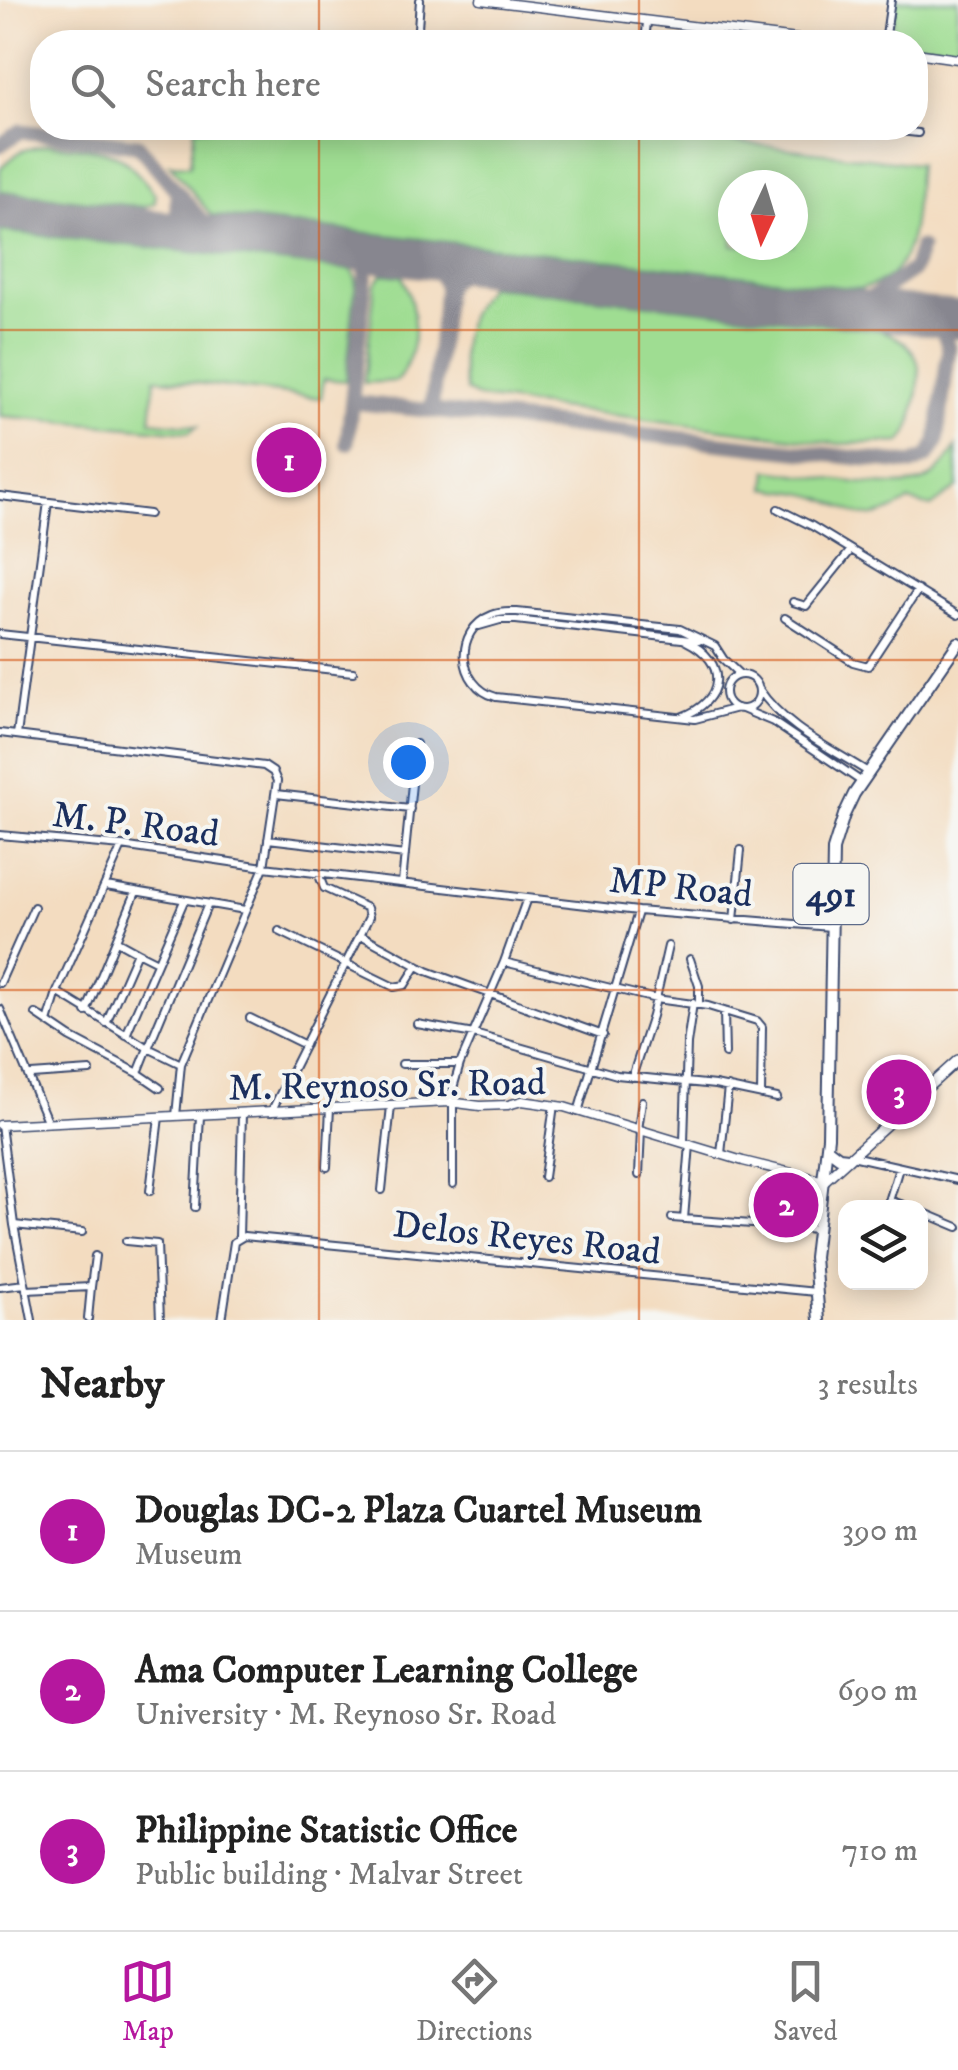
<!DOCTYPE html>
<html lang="en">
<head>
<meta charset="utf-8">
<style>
	body { margin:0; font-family:"IM FELL DW Pica",serif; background:#f2f2f2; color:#222 }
	.controls { position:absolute; right:30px; bottom:30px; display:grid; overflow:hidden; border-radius:20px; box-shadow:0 5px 25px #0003 }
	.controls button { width:90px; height:90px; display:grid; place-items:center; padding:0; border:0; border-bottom:2px solid #e0e0e0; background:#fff; color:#222; font:50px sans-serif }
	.compass { position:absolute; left:718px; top:170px; width:90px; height:90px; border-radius:50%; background:#fff; box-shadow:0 5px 25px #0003; rotate:184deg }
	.you { position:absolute; left:408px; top:762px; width:35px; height:35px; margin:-25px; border:8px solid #fff; border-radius:50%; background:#1a73e8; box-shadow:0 0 0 15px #1a73e833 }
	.badge { display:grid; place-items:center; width:65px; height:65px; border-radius:50%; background:#b5179e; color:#fff; font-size:32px; font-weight:700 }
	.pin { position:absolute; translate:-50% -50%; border:5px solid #fff; box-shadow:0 2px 10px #0006 }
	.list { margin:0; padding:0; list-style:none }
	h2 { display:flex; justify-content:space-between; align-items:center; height:130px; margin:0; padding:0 40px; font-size:42px }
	h2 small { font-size:32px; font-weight:400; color:#767676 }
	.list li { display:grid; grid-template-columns:65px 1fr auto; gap:30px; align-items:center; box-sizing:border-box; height:160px; padding:0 40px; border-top:2px solid #e0e0e0 }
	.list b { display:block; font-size:38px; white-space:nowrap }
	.list p { margin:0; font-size:32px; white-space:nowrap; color:#767676 }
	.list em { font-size:32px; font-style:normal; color:#767676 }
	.icon { flex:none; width:55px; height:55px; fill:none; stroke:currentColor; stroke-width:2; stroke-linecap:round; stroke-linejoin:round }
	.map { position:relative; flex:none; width:958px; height:1320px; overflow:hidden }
	.search { position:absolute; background:#fff; box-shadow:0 5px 25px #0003; left:30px; right:30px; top:30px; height:110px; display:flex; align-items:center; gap:25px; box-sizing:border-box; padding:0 35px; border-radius:40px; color:#767676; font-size:38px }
	.sheet { height:610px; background:#fff }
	nav { display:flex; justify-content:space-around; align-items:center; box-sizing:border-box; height:140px; border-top:2px solid #e0e0e0; background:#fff; font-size:28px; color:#767676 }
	nav a { display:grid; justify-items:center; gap:5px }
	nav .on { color:#b5179e }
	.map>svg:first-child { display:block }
	.green { fill:#9fdd92; stroke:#5d8678; stroke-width:2.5; fill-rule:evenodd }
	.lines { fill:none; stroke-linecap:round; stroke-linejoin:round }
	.taxiway { stroke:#87868f; stroke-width:15 }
	.runway { stroke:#87868f; stroke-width:38 }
	.minor-casing { stroke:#3b496d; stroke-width:10 }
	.tertiary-casing { stroke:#3b496d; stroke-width:11 }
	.secondary-casing { stroke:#3b496d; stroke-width:12 }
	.primary-casing { stroke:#3b496d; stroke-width:14 }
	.minor { stroke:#fff; stroke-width:6 }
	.tertiary { stroke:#fff; stroke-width:8 }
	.secondary { stroke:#fff; stroke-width:9 }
	.primary { stroke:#fff; stroke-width:10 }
	.grid { fill:none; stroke:#d45514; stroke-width:2.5; stroke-opacity:0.55 }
	.labels { text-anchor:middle; stroke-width:8; stroke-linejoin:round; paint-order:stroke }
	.shield { fill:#f6f6f2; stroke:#5d6b8a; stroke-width:2.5 }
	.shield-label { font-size:35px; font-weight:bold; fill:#1b2f5e }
	.street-label { font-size:38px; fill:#1b2f5e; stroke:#f6f6f2 }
</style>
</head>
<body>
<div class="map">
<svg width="958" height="1320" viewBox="0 0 958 1320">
	<rect width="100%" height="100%" fill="#f6f6f2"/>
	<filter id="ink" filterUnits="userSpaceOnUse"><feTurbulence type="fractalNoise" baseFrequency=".01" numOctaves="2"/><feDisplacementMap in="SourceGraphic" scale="20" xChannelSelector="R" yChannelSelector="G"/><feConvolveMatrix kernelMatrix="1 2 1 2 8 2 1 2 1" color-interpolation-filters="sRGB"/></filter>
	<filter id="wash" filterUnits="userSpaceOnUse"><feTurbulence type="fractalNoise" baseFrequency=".0048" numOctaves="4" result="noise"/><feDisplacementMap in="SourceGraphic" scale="40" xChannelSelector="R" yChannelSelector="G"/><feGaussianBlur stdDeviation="2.25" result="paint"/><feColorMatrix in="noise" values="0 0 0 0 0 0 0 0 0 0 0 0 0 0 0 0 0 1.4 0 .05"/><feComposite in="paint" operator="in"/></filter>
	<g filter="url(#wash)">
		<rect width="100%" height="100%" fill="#f3dcc0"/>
		<path class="green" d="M 896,0 L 958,0 L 958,48 L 890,41 Z
			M 195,128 L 614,128 L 918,164 C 914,199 918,252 889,277 C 882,283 869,286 860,289 L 211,215 L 170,164 L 190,165 ZM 733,185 L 793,185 L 793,245 L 733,245 Z
			M 48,144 C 110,152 115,143 155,194 L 155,203 L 144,207 L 0,191 L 0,168 L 21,151 Z
			M 0,231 L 352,270 L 356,279 L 346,381 L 324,379 L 321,398 L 155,378 L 151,421 L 198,426 L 189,432 L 0,416 Z
			M 382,274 L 402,276 C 418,309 420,350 397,381 L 364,383 L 375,284 Z
			M 488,286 L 881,330 C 922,346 924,367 915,406 C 912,420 911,433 901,442 L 840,444 L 479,398 L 466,391 C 457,350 461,319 488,286 Z
			M 956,447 L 958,487 L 931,507 L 909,501 C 865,528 864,514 821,498 C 804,492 784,491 766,488 L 768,470 C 802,474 896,493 924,481 C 939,474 947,461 956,447 Z"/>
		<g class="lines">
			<path class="taxiway" d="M 0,145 L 21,131 L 138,145 L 214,235
				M 0,213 L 3,211
				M 168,230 L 177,214 L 177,192
				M 422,259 L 439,272 L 446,287
				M 850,308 L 868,300 L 913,270 L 920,248
				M 352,402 L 912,464 L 928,456 L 937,442 L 949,347 L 940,325 L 920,316
				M 431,411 L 446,287 L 460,270 L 481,266
				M 347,443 L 368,253"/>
			<path class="runway" d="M 0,211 L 958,320"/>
		</g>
	</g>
	<g filter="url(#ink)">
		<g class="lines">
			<g class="minor-casing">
				<path id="minor" d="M 417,42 L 420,0
					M 645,42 L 647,22
					M 885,42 L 891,0
					M 873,128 L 918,133
					M 0,496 L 149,514
					M 778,509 L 812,526 L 958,615
					M 793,602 L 806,606 L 851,550
					M 785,618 L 853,662 L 868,666 L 918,590
					M 479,626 L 500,620 L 516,620 L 699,641
					M 0,634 L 353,672
					M 721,657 L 739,674
					M 724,660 L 715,646 L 680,629 L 517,612 C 509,612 500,611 492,615 C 453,630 457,686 496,697 L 695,719 L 737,708
					M725 692a17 17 0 1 1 34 0a17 17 0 1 1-34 0Z
					M 759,689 C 784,727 830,748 868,772
					M 742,709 L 773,722 L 862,782
					M 681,717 C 725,701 729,662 686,641
					M 0,733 L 264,766 L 273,772 L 277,781 L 264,867 L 638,911 L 831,927
					M 17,735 L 48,502
					M 276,794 L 410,809
					M 0,835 L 122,846 L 264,867 L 181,1064 L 176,1116
					M 268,839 L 405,855
					M 402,883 L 416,744
					M 106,886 L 245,910
					M 734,920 L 741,850
					M 279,931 L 394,987 L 405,985 L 417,966
					M 361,935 L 427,971 L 603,1035
					M 137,952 L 157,962
					M 690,959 L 699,986 L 699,1004
					M 504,962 L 656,999 L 708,1006 L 757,1021 L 762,1027 L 761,1095
					M 0,983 L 34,907
					M 57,992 L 148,1048 L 208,904
					M 0,1009 L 48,1123
					M 724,1011 L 725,1054
					M 86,1012 L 136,892
					M 36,1014 L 70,1037 L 138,1073 L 148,1048 L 181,1064
					M 250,1018 L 305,1045
					M 48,1022 L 57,992 L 122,846
					M 106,1023 L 137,952 L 117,941
					M 417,1024 L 474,1034 L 617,1075 L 715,1085 L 777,1098
					M 126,1035 L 184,901
					M 402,1064 L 460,1064
					M 138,1073 L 160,1088
					M 31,1075 L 90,1071
					M 632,1077 L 652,1016 L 668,946
					M 449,1102 L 460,1064 L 504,962 L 527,898
					M 271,1112 L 369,917 L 367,908 L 324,888 L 318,873
					M 578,1112 L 638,912
					M 1,1125 L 14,1225 L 32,1320
					M 638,1130 L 642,1101
					M 684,1142 L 687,1044 L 693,1003
					M 721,1154 L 728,1087
					M 852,1156 L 958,1180
					M 327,1167 L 330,1108
					M 639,1175 L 641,1130
					M 544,1177 L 554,1105
					M 453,1184 L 453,1103
					M 382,1190 L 391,1106
					M 150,1191 L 159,1117
					M 889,1200 L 912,1208
					M 195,1207 L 200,1116
					M 887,1208 L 899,1168
					M 920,1211 L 958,1227
					M 672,1218 L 817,1229
					M 684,1219 L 690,1144
					M 14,1225 L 82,1232
					M 239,1237 L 242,1113
					M 126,1241 L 157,1244 L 160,1320
					M 0,1287 L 25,1284
					M 91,1287 L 95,1256
					M 26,1290 L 91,1287 L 88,1319
					M 222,1320 L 234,1242 L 244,1236 L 816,1292"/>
			</g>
			<g class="tertiary-casing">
				<path id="tertiary" d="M 481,0 L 821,42
					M 916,53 L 958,59
					M 0,1125 L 449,1102 L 480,1106 L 508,1105 L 522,1101 L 564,1107 L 743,1161 L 824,1181"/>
			</g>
			<g class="secondary-casing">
				<path id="secondary" d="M 824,1181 L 958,1060"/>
			</g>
			<g class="primary-casing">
				<path id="primary" d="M 827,1148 L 839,1157 L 848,1158
					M 819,1320 L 814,1257 L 828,1137 L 833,850 L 844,815 L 854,794 L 958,643"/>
			</g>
			<use href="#minor" class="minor"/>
			<use href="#tertiary" class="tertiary"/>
			<use href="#secondary" class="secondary"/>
			<use href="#primary" class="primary"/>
		</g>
	</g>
	<path class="grid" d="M 319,0 L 319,42M 639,0 L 639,42M 319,128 L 319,1320M 639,128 L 639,1320M 0,330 L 958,330M 0,660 L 958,660M 0,990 L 958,990"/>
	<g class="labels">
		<rect class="shield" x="793.5" y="864" width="75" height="60" rx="8"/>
		<g class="shield-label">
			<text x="831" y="906">491</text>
		</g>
		<g class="street-label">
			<text transform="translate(136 823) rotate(7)" y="13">M. P. Road</text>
			<text transform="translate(681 886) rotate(6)" y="13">MP Road</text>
			<text transform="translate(387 1084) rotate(-1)" y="13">M. Reynoso Sr. Road</text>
			<text transform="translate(527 1237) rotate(6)" y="13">Delos Reyes Road</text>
		</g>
	</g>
</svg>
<div class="controls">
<button><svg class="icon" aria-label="layers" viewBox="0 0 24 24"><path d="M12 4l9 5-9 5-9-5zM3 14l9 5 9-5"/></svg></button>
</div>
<svg class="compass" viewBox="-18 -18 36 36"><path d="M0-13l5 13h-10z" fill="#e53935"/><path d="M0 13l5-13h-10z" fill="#767676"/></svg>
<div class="you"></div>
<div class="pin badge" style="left:289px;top:460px">1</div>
<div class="pin badge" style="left:786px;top:1205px">2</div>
<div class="pin badge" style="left:899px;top:1092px">3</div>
<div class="search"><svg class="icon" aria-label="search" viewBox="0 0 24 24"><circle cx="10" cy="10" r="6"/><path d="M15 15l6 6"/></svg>Search here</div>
</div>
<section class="sheet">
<h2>Nearby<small>3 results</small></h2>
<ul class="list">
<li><span class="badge">1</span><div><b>Douglas DC-2 Plaza Cuartel Museum</b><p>Museum</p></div><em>390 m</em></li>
<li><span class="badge">2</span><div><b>Ama Computer Learning College</b><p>University · M. Reynoso Sr. Road</p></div><em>690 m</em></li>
<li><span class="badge">3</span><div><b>Philippine Statistic Office</b><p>Public building · Malvar Street</p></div><em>710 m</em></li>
</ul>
</section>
<nav>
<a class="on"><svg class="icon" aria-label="map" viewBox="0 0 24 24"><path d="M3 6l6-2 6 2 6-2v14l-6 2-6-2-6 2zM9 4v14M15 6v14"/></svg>Map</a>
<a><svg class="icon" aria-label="directions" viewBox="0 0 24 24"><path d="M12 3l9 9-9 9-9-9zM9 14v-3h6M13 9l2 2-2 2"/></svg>Directions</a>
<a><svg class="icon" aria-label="saved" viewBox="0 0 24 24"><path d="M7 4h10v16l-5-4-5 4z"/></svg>Saved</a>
</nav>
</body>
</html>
